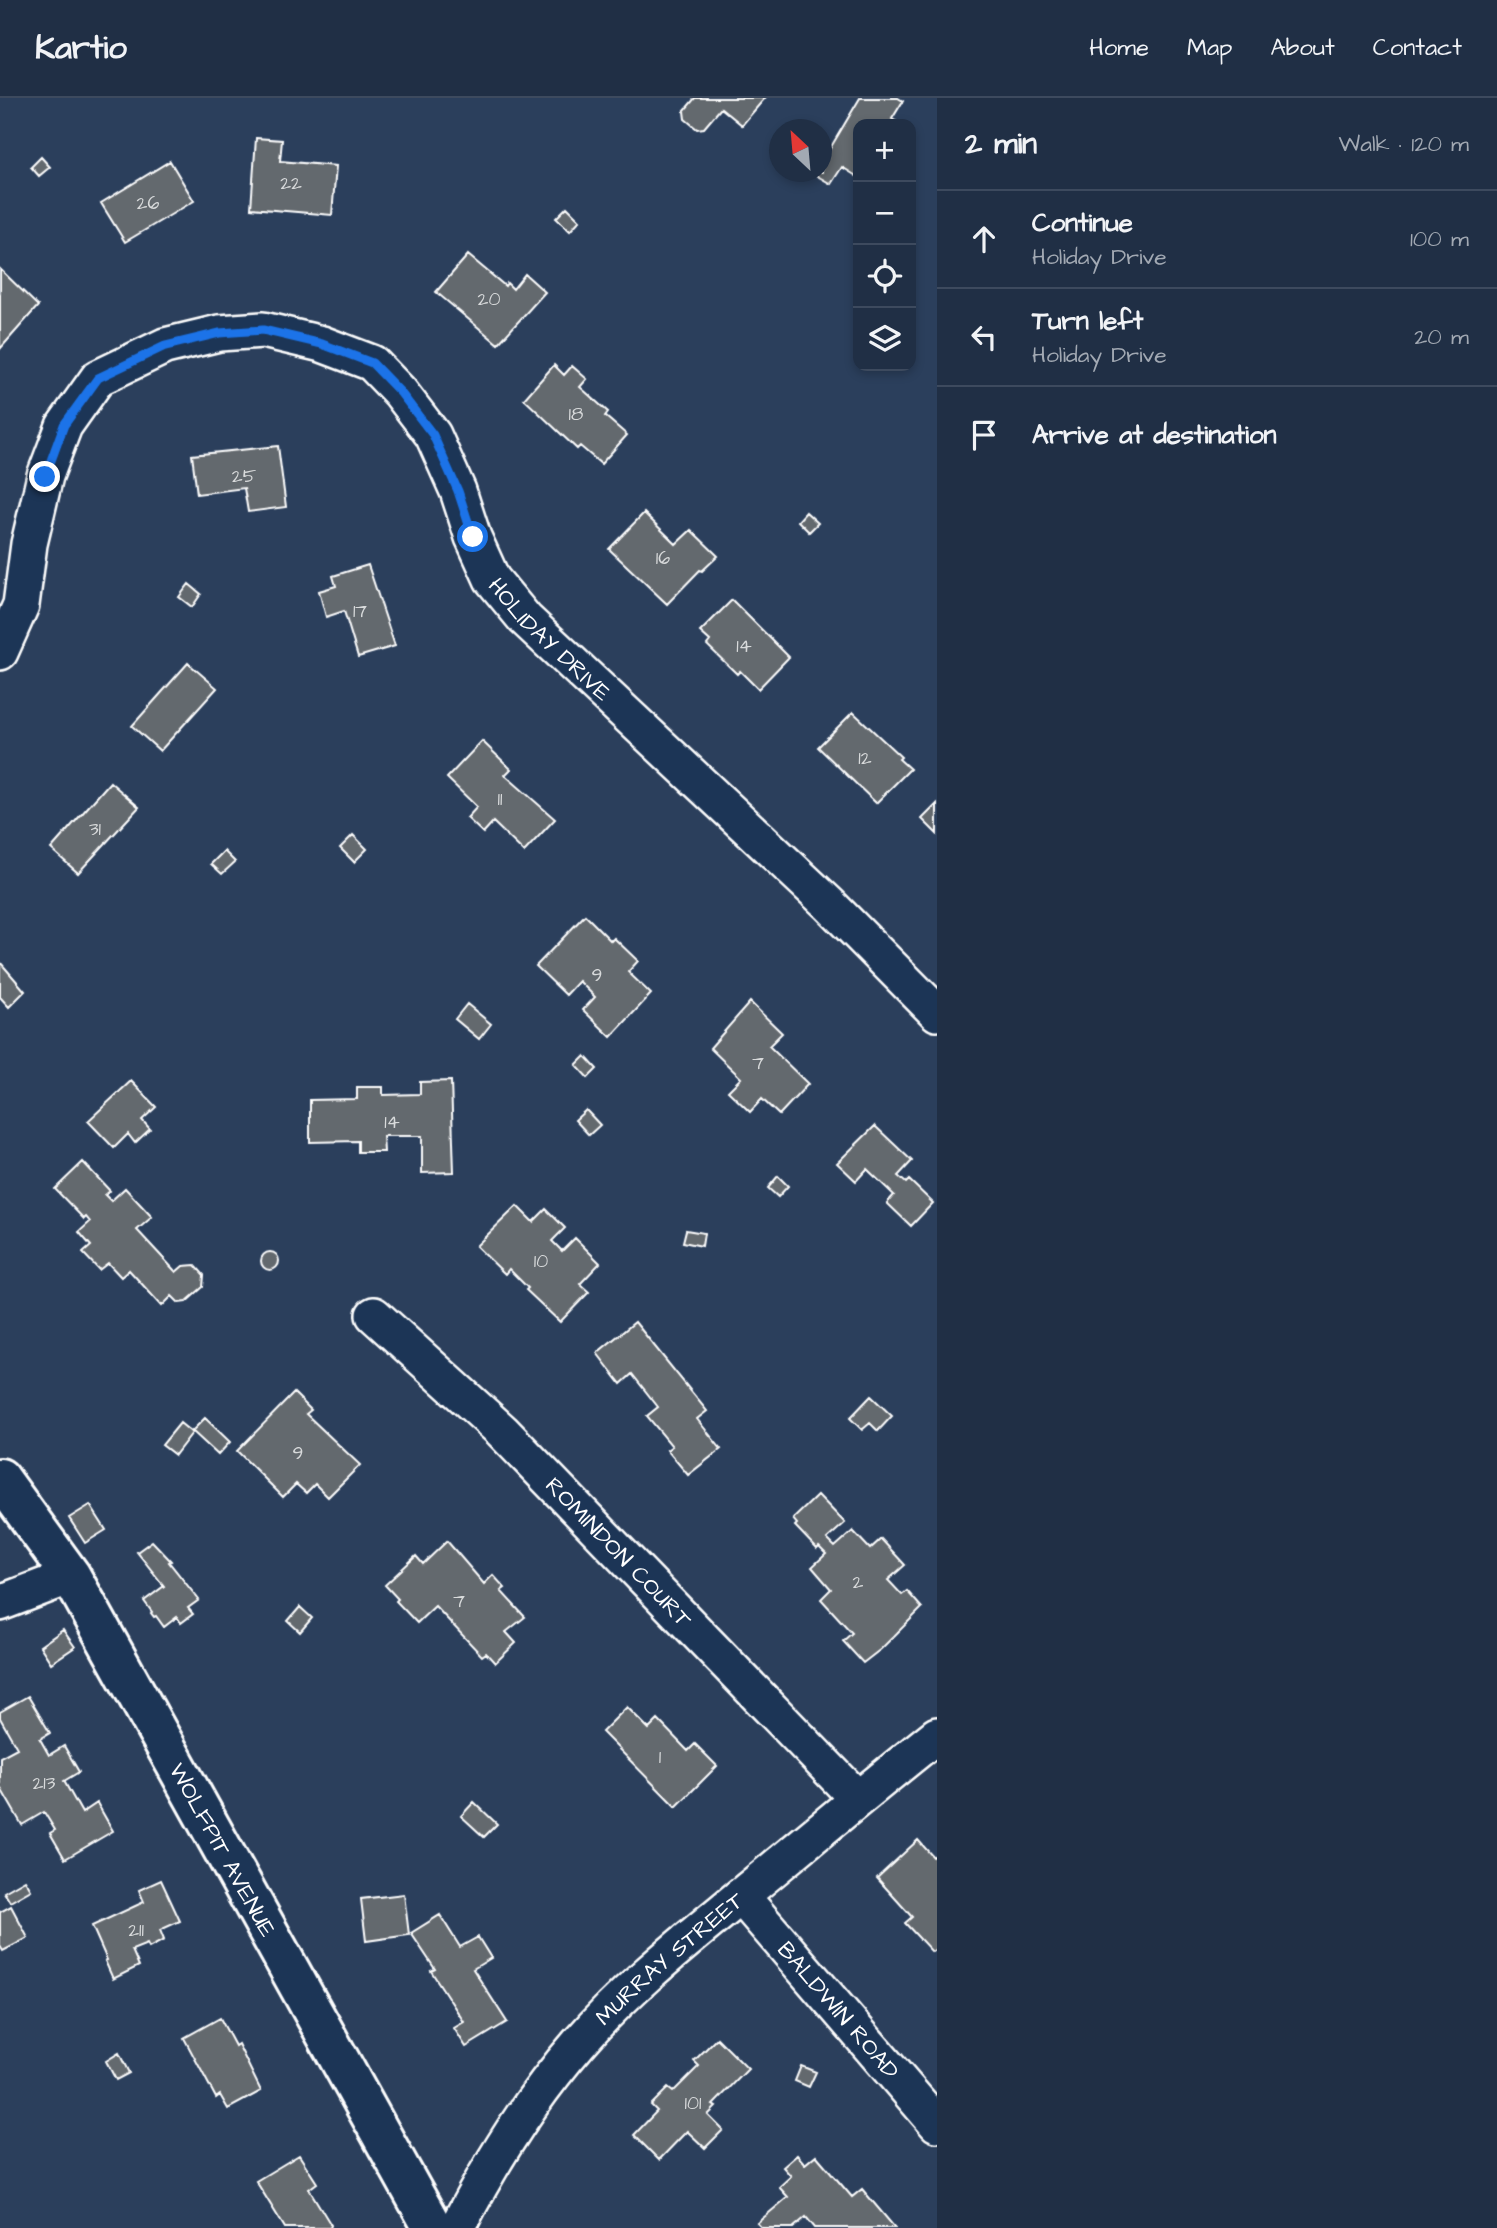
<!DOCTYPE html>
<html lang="en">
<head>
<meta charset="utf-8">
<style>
	body { margin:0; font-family:"Architects Daughter",sans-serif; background:#2d3b50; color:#f1f3f6 }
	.controls { position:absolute; right:21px; top:21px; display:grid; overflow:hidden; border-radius:14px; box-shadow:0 4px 10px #0003 }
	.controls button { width:63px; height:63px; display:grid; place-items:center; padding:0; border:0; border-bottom:2px solid #3d4a5e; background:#202f45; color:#f1f3f6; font:35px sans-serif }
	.compass { position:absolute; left:769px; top:21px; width:63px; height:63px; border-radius:50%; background:#202f45; box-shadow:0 4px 10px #0003; rotate:334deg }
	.stop { position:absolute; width:21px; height:21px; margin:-16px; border:5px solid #1a73e8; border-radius:50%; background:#fff }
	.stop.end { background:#1a73e8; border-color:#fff; box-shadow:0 2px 7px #0008 }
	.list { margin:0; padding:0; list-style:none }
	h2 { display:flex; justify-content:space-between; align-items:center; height:91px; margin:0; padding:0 28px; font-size:30px }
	h2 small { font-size:23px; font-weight:400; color:#a2a9b3 }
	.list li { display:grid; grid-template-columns:46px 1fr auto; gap:21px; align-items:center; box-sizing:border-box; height:98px; padding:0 28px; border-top:2px solid #3d4a5e }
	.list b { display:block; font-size:26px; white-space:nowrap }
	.list p { margin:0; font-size:23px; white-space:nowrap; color:#a2a9b3 }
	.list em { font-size:23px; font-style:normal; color:#a2a9b3 }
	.icon { flex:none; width:38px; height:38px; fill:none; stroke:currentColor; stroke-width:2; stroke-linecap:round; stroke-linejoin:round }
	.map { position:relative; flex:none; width:937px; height:2130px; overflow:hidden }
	header { display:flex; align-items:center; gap:42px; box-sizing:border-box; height:98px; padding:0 35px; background:#202f45; border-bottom:2px solid #3d4a5e }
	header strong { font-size:33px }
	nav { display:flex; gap:38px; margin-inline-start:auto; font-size:24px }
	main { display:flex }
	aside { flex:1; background:#202f45 }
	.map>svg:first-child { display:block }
	.building { fill:#64696e; stroke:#fff; stroke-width:2 }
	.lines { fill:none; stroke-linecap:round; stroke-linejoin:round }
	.street-casing { stroke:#fff; stroke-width:40 }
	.secondary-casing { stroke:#fff; stroke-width:44 }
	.street { stroke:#1d3557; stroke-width:35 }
	.secondary { stroke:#1d3557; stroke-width:38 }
	.route { stroke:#1a73e8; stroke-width:9 }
	.labels { text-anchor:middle; stroke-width:7; stroke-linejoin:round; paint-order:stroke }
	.number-label { font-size:19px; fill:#d8dadb }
	.street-label { font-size:23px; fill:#fff; stroke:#1d3557 }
</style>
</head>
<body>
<header>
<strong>Kartio</strong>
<nav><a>Home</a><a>Map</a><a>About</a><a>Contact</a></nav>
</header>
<main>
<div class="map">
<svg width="937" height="2130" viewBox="0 0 937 2130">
	<rect width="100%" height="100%" fill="#2b3f5c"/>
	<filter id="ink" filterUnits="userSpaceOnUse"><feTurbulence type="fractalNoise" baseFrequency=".0143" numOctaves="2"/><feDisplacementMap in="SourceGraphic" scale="14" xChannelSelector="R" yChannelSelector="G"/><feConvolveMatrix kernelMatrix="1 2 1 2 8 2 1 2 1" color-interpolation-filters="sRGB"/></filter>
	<g filter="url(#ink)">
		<path class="building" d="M 695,0 L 765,0 L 742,27 L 721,10 L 704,30 L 697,31 L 685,21 L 684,13 Z
			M 860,0 L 898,0 L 903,3 L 892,21 L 901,26 L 858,26 L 858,79 L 842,69 L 831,86 L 814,76 L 816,74 L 822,74 L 822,64 Z
			M 256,40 L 282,42 L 280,63 L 336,68 L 332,117 L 251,110 Z
			M 41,59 L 50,69 L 39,78 L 31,69 Z
			M 170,63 L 194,103 L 125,144 L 101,105 Z
			M 567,109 L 580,122 L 570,133 L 556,120 Z
			M 468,157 L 505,188 L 507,185 L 513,191 L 525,176 L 545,194 L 498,246 L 436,194 Z
			M 0,171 L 38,208 L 0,251 Z
			M 554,267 L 564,277 L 572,268 L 587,281 L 580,289 L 608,314 L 605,318 L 627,337 L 601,366 L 580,348 L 577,351 L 524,301 Z
			M 278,348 L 286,409 L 248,414 L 244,390 L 197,396 L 192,357 Z
			M 806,414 L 818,425 L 809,434 L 798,423 Z
			M 644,415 L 676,446 L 691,432 L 718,458 L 702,473 L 700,472 L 667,506 L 609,451 Z
			M 368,467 L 395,548 L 358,559 L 344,513 L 326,519 L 319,493 L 336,488 L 333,478 Z
			M 189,486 L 201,496 L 192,509 L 179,499 Z
			M 732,502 L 789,559 L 758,591 L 740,573 L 737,576 L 707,547 L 710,543 L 700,534 Z
			M 188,565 L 217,590 L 160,653 L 132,628 Z
			M 853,614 L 901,659 L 899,661 L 910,671 L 876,705 L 818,649 Z
			M 482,643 L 511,671 L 505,677 L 555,721 L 524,754 L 493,724 L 483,735 L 467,720 L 477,709 L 447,680 Z
			M 110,684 L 139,709 L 78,775 L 51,751 Z
			M 937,706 L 937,736 L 922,721 Z
			M 353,737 L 367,751 L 354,764 L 340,750 Z
			M 224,753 L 235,764 L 222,776 L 211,766 Z
			M 585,817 L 611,843 L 614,840 L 638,863 L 628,874 L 651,896 L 611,939 L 583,912 L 595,899 L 579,883 L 566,897 L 536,868 Z
			M 0,864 L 25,893 L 9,909 L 0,899 Z
			M 750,904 L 782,935 L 769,948 L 808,986 L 779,1017 L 762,1001 L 750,1014 L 728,993 L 741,980 L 710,950 Z
			M 467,906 L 491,926 L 479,941 L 455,921 Z
			M 585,958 L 597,971 L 588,980 L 576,967 Z
			M 131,983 L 156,1009 L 142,1022 L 150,1031 L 135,1045 L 128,1036 L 114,1050 L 88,1023 Z
			M 451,983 L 454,1074 L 422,1075 L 422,1038 L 383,1038 L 384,1054 L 358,1054 L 358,1043 L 310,1044 L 310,1002 L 357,1001 L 357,989 L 383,989 L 383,997 L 420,996 L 420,984 Z
			M 586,1012 L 600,1027 L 589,1037 L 575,1022 Z
			M 875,1028 L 912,1063 L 898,1078 L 906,1085 L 909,1082 L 933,1105 L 911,1128 L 887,1105 L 894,1097 L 867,1071 L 856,1083 L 837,1065 Z
			M 83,1064 L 110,1093 L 105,1097 L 111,1103 L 125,1090 L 152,1119 L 137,1132 L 176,1174 L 183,1168 L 195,1167 L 204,1177 L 203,1189 L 186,1204 L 179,1205 L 172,1198 L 162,1208 L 129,1172 L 121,1179 L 108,1165 L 99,1172 L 83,1155 L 91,1148 L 79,1134 L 90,1124 L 86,1119 L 84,1121 L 55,1091 Z
			M 778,1078 L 788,1088 L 778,1099 L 768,1090 Z
			M 517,1108 L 533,1124 L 546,1111 L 565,1130 L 552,1143 L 562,1153 L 575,1140 L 600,1165 L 580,1186 L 589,1194 L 560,1224 L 526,1192 L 528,1190 L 509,1171 L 505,1176 L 476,1148 Z
			M 686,1132 L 704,1135 L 702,1148 L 683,1144 Z
			M261 1163a9 9 0 1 1 18 0a9 9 0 1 1-18 0Z
			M 635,1224 L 707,1313 L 697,1321 L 721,1351 L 688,1377 L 667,1352 L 672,1348 L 647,1318 L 658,1309 L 632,1276 L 621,1286 L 597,1255 Z
			M 294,1295 L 311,1312 L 306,1316 L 360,1367 L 328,1399 L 315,1386 L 306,1395 L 296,1386 L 283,1399 L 237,1353 Z
			M 871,1298 L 892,1318 L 878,1333 L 870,1325 L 862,1332 L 850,1320 Z
			M 205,1320 L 230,1344 L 218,1357 L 192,1333 Z
			M 180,1325 L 192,1335 L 175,1357 L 162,1347 Z
			M 818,1397 L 845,1425 L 827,1441 L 835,1449 L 853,1433 L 870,1451 L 881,1441 L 905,1467 L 888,1482 L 902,1497 L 907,1493 L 922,1510 L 881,1551 L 863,1565 L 843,1543 L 852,1535 L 821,1501 L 831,1491 L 812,1469 L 826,1456 L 819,1449 L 817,1451 L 795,1428 L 797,1426 L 793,1421 Z
			M 90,1407 L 106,1432 L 85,1445 L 69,1420 Z
			M 152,1443 L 171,1463 L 169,1464 L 199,1502 L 188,1510 L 193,1516 L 181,1525 L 177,1519 L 164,1529 L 156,1518 L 154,1519 L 151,1515 L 152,1514 L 144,1503 L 164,1488 L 137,1454 Z
			M 447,1443 L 484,1486 L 493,1477 L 505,1490 L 501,1493 L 525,1519 L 506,1534 L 516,1545 L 495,1565 L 486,1555 L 482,1558 L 435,1508 L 417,1525 L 396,1503 L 398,1501 L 385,1487 L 416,1458 L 423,1466 Z
			M 300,1509 L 312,1520 L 300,1534 L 288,1523 Z
			M 63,1532 L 75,1549 L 51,1565 L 40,1548 Z
			M 28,1598 L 50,1635 L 40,1641 L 49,1657 L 64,1648 L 79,1674 L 64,1683 L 82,1715 L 97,1705 L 113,1733 L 65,1761 L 50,1735 L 55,1732 L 44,1714 L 22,1727 L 0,1689 L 0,1659 L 17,1650 L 0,1620 L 0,1614 Z
			M 627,1609 L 649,1631 L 658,1622 L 688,1653 L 695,1646 L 717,1668 L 676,1709 L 602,1634 Z
			M 474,1704 L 497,1726 L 484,1739 L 461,1718 Z
			M 918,1742 L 933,1759 L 937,1756 L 937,1850 L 932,1854 L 905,1825 L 912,1819 L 877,1780 Z
			M 25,1782 L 31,1792 L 10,1804 L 4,1794 Z
			M 161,1782 L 180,1823 L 160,1832 L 164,1842 L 149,1850 L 147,1846 L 132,1852 L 139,1868 L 113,1881 L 105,1863 L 107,1862 L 92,1828 L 144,1804 L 139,1792 Z
			M 404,1796 L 409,1837 L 366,1843 L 361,1801 Z
			M 11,1808 L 28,1840 L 3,1853 L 0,1848 L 0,1814 Z
			M 440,1817 L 460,1849 L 478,1839 L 491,1860 L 473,1871 L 507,1924 L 466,1949 L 454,1930 L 464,1924 L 431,1873 L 435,1871 L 411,1835 Z
			M 220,1920 L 235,1948 L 238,1946 L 261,1993 L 228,2011 L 220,1997 L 216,2000 L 184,1940 Z
			M 717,1940 L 748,1971 L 713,2007 L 716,2009 L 708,2017 L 723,2032 L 705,2050 L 687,2033 L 659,2062 L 634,2037 L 657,2013 L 651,2007 L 668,1990 L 673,1994 L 699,1968 L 694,1963 Z
			M 119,1955 L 129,1975 L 116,1982 L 106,1963 Z
			M 801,1968 L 816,1974 L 809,1989 L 795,1983 Z
			M 299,2057 L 317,2085 L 309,2091 L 331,2127 L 330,2130 L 285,2130 L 256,2083 Z
			M 797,2057 L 805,2066 L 816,2057 L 852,2099 L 862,2091 L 895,2130 L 815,2130 L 806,2119 L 793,2130 L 762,2130 L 757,2125 L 788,2099 L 779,2089 L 791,2078 L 783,2069 Z"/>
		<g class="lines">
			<g class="street-casing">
				<g id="street">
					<path id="s1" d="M 0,554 L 21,507 L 29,446 L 45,378 L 64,328 L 98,280 L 165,248 L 219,235 L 263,232 L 322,246 L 372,265 L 400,294 L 433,337 L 458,393 L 473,439 L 492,481 L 525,521 L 829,806 L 937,915"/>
					<path id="s2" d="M 374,1217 L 502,1333 L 857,1700"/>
					<path d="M 0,1505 L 71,1478"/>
					<path id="s3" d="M 741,1798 L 937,2026"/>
					<path id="s4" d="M 457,2130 C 491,2064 530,2001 579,1945 C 629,1887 690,1840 748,1792 C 811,1740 873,1688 937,1637"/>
				</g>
			</g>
			<g class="secondary-casing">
				<g id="secondary">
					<path id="s5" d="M 0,1380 L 71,1478 L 433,2130"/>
				</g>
			</g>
			<use href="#street" class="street"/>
			<use href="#secondary" class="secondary"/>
		</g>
	</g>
	<g class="lines" filter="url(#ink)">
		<path class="route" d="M 45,379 L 64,327 L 98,280 L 165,248 L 219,235 L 263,232 L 322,246 L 372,265 L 400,294 L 433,337 L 458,393 L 473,439"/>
	</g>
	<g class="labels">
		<g class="number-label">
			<text x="291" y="91">22</text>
			<text x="148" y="111">26</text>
			<text x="489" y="207">20</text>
			<text x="576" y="322">18</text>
			<text x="244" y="384">25</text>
			<text x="663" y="466">16</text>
			<text x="360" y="519">17</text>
			<text x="744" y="554">14</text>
			<text x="865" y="666">12</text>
			<text x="500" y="707">11</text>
			<text x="95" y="737">31</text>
			<text x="597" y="883">9</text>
			<text x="758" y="971">7</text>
			<text x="392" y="1030">14</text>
			<text x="541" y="1169">10</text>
			<text x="298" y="1361">9</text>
			<text x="858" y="1490">2</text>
			<text x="459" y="1509">7</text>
			<text x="660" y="1665">1</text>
			<text x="44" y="1691">213</text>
			<text x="136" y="1838">211</text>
			<text x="693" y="2011">101</text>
		</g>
		<g class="street-label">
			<text dy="8" stroke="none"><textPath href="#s1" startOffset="917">HOLIDAY DRIVE</textPath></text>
			<text dy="8" stroke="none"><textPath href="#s2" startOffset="341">ROMINDON COURT</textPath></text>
			<text dy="8" stroke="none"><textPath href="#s5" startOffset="434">WOLFPIT AVENUE</textPath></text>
			<text dy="8" stroke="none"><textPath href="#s4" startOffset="346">MURRAY STREET</textPath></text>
			<text dy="8" stroke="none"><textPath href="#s3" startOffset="150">BALDWIN ROAD</textPath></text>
		</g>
	</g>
</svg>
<div class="controls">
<button>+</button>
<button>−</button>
<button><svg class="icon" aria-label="locate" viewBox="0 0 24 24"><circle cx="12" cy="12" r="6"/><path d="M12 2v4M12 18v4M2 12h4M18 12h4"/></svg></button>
<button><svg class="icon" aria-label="layers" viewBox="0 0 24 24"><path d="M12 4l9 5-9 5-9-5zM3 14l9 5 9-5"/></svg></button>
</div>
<svg class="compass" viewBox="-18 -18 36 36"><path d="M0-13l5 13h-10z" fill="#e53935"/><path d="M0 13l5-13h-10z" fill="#a2a9b3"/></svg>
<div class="stop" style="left:473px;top:439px"></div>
<div class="stop end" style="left:45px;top:379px"></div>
</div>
<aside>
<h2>2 min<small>Walk · 120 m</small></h2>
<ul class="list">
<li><svg class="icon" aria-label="ahead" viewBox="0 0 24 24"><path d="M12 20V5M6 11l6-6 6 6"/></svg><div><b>Continue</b><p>Holiday Drive</p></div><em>100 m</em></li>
<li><svg class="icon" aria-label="left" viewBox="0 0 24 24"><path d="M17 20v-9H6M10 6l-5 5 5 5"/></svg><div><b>Turn left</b><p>Holiday Drive</p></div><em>20 m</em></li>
<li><svg class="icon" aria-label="arrive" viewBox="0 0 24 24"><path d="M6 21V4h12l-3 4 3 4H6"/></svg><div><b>Arrive at destination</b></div></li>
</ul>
</aside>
</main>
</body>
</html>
